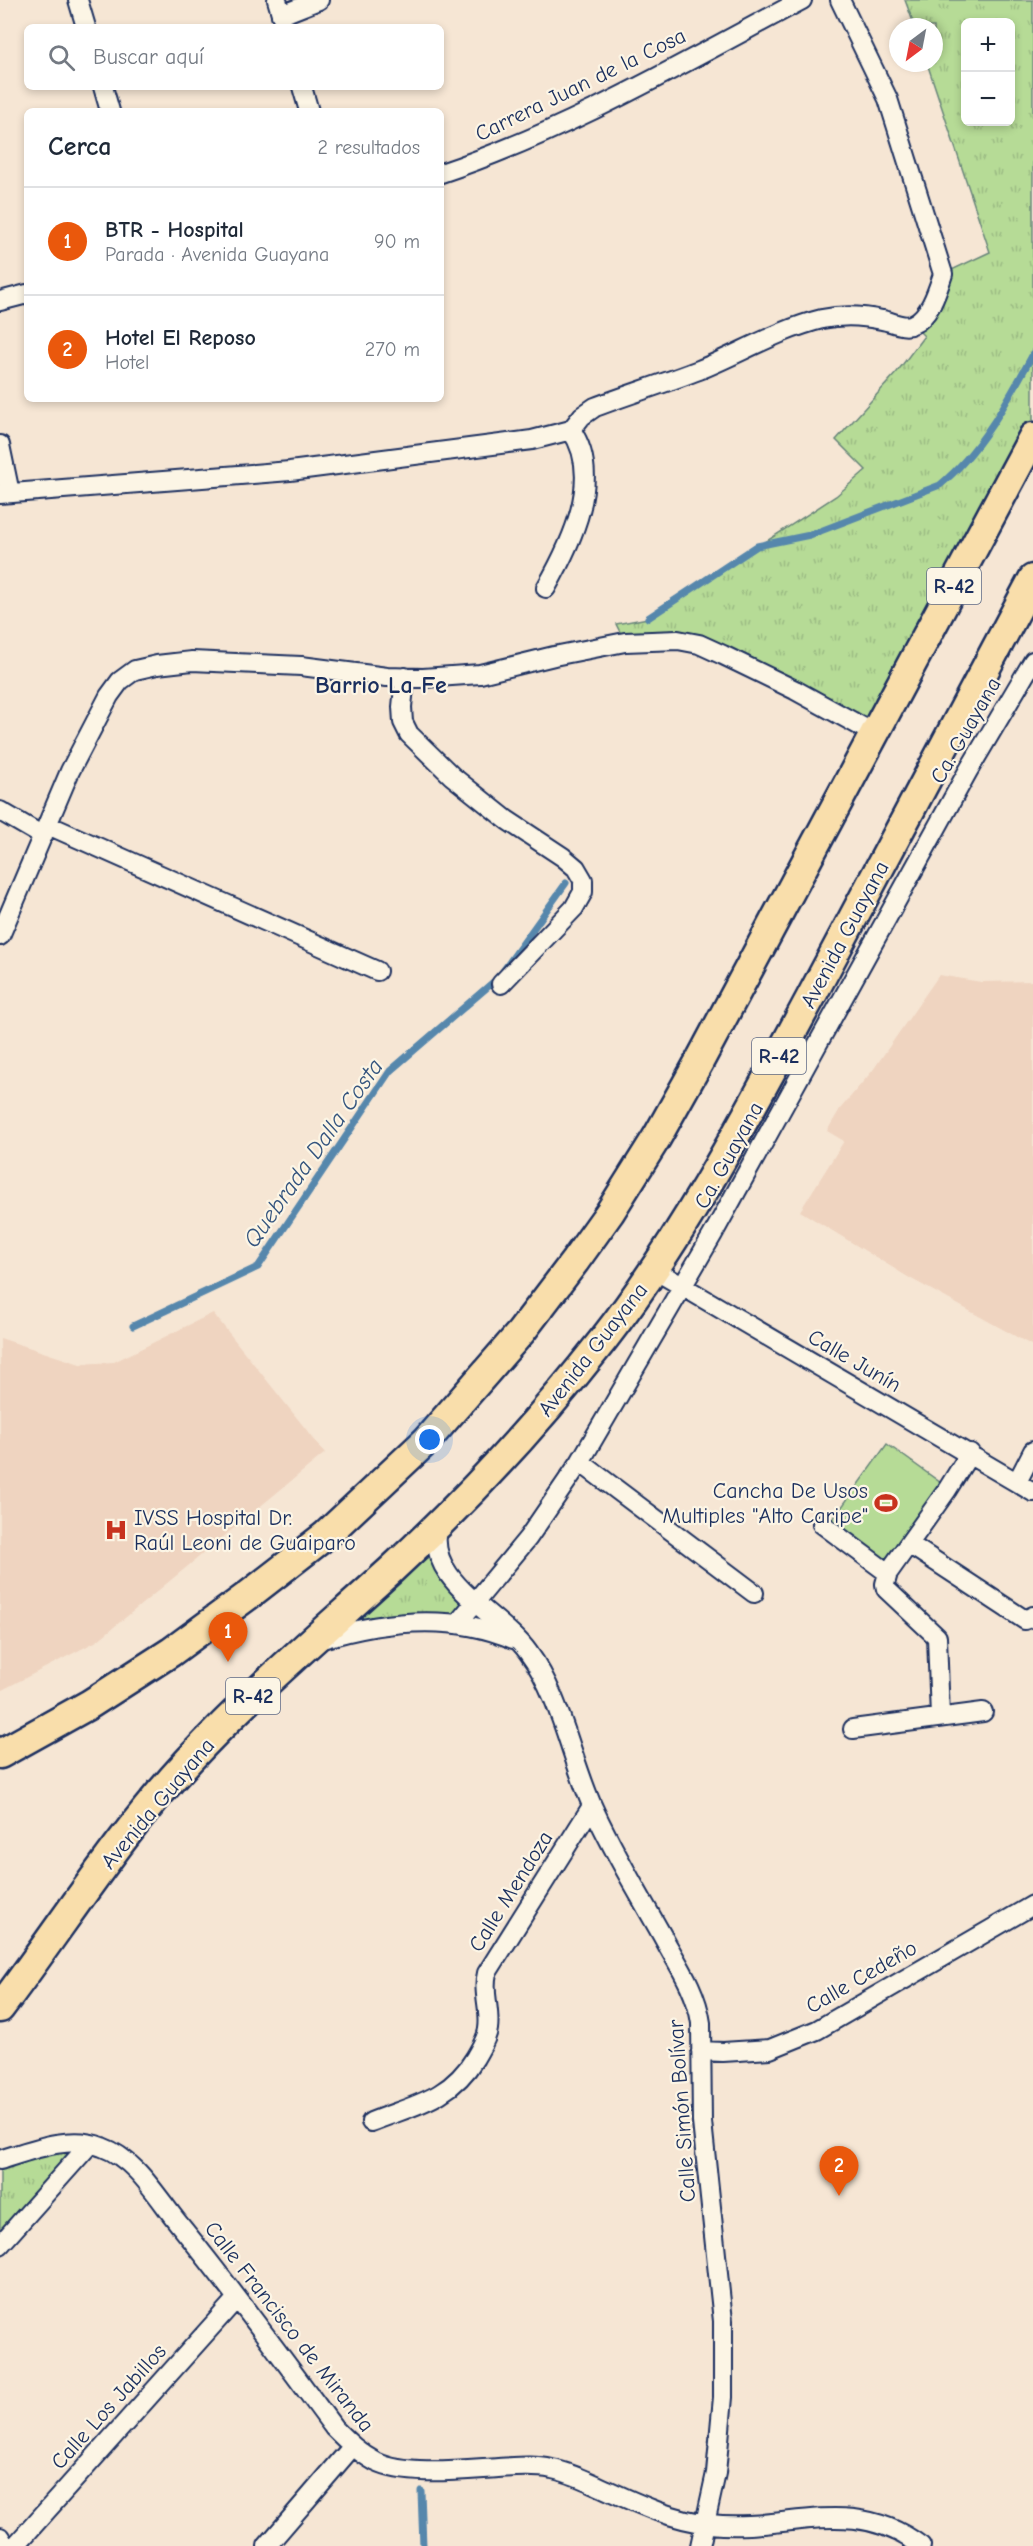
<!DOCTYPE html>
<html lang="es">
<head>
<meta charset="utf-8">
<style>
	body { margin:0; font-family:"Comic Neue",sans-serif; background:#f6f6f7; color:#1f2937 }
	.controls { position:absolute; right:18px; top:18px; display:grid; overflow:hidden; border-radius:9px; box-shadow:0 3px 9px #0003 }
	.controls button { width:54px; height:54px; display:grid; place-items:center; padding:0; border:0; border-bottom:2px solid #e0e1e3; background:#fff; color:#1f2937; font:30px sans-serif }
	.compass { position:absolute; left:889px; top:18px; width:54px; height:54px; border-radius:50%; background:#fff; box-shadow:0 3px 9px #0003; rotate:212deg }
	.you { position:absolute; left:430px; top:1440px; width:21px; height:21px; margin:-15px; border:4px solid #fff; border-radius:50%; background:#1a73e8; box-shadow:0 0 0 9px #1a73e833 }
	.badge { display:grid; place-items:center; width:39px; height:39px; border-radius:50%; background:#ea580c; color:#fff; font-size:20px; font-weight:700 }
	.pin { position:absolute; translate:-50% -50px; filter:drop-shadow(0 2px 3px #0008) }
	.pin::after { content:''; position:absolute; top:32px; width:21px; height:18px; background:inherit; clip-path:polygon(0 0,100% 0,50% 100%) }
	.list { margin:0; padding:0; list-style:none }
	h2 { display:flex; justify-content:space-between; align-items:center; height:78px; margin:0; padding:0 24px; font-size:26px }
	h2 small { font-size:20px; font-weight:400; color:#747a83 }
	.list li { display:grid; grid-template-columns:39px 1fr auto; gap:18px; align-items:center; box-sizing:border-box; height:108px; padding:0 24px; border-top:2px solid #e0e1e3 }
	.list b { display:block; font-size:22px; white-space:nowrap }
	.list p { margin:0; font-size:20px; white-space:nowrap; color:#747a83 }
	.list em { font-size:20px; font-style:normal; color:#747a83 }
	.icon { flex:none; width:33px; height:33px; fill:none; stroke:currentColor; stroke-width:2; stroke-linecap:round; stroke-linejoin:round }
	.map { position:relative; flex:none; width:1033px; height:2546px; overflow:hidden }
	.search { position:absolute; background:#fff; box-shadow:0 3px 9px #0003; left:24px; top:24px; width:420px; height:66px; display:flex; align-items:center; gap:15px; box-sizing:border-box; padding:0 21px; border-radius:9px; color:#747a83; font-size:22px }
	.panel { position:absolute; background:#fff; box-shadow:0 3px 9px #0003; left:24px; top:108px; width:420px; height:294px; border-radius:9px }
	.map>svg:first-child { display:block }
	.built { fill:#efd4c0 }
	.grass { fill:url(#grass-tufts); stroke:#68857a; stroke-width:1.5; fill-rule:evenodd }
	.pitch { fill:#b6db96; stroke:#68857a; stroke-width:1.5 }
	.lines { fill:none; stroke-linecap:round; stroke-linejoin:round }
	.stream { stroke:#5787ac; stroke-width:7 }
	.minor-casing { stroke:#1b2f5e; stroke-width:22 }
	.primary-casing { stroke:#1b2f5e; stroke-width:33 }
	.minor { stroke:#fcf5e5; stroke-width:18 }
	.primary { stroke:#f9deab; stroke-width:28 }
	.labels { text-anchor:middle; stroke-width:4.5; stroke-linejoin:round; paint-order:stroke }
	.shield { fill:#fcf5e5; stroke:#5e6a86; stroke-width:1.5 }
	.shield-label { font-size:21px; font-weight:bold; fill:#1b2f5e }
	.street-label { font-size:22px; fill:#1b2f5e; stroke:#fcf5e5 }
	.poi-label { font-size:22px; fill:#1b2f5e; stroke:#fcf5e5; text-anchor:end }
	.neighbourhood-label { font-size:24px; font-weight:bold; fill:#1b2f5e; stroke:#fcf5e5 }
	.water-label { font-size:24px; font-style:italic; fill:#34547e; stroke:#fcf5e5 }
</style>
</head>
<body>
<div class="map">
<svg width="1033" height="2546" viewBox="0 0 1033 2546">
	<defs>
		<pattern id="grass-tufts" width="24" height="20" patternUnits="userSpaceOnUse" patternTransform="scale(1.5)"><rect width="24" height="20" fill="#b6db96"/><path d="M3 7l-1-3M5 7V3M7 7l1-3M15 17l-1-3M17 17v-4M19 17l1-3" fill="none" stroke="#9cbc84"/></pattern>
	</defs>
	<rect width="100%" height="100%" fill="#f6e6d4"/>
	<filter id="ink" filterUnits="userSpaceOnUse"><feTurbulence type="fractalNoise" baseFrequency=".0167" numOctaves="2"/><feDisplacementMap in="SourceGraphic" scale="12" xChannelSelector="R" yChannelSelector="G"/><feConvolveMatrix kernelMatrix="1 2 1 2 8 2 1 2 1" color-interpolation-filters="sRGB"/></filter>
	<g filter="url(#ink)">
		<path class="built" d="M 939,975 L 981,982 L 1033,981 L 1033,1346 L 908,1277 L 800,1211 L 844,1141 L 827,1131 L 840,1109 L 873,1070 Z
			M 213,1313 L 325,1453 L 97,1641 L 0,1691 L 0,1338 L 80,1364 L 114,1362 Z"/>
		<path class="grass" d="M 905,0 L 1033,0 L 1033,437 L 875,734 L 700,644 L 625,642 L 616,624 L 648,618 L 836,496 L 866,470 L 836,440 L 897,372 L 924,336 L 913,325 L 943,274 L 990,252 L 927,63 L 934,63 L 934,27 L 915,27 ZM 966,22 L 1010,22 L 1010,122 L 966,122 Z
			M 440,1524 L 437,1555 L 497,1619 L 343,1637 L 392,1568 Z
			M 83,2143 L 0,2245 L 0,2160 Z"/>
		<path class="pitch" d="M 887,1444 L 941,1483 L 884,1561 L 831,1522 Z"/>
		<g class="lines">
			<path class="stream" d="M 648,618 L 757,546 L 810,535 L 940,485 C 981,451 1008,400 1033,354
				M 133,1326 L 258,1267 L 390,1071 L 498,978 L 566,883
				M 421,2491 L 423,2546"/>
			<g class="minor-casing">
				<path id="minor" d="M 78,0 L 86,27
					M 277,0 L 285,27
					M 281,15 L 319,0
					M 103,87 L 110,111
					M 302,87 L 309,111
					M 441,173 C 567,131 685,62 802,0
					M 0,301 L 27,294
					M 0,445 L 10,493
					M 0,494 L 290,471 L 532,440 L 571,430 L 582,416 L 595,407 C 630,394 665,383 699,370 C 741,353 778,330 822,319 C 841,315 864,316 882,320 C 891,321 904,329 913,324 C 930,317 938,289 943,274 L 888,99 L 840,0
					M 546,588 C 571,544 604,477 571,430
					M 405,677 L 402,707 L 403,722 L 409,734 L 452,776 L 507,820 L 563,857 L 576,868 L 583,880 L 583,892 L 574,908 L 501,984
					M 0,811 L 43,836
					M 48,825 L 377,971
					M 0,936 L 70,771 L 109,696 L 120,681 L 135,670 L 157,665 L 192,661 L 301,666 L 387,677 L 423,678 L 480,674 L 554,656 L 625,642 L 678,640 L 699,644 L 723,655 L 795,690 L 875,734
					M 653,1269 L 1033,1492
					M 580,1462 L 754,1593
					M 1017,1482 L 1033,1451
					M 822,1524 L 888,1573
					M 439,1525 C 422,1580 500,1613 528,1652 C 560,1695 570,1754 591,1803 C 613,1853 643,1900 669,1948 C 683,1972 697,1995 701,2023 L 702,2122 L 723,2321 L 723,2397 L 716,2473 L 700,2546
					M 909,1544 L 1025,1620 L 1033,1616
					M 457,1624 L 528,1538 L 580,1462 L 713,1234 L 968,771 L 1033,661
					M 319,1640 C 381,1621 452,1613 513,1639
					M 940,1717 L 937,1637 L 886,1589 L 885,1584 L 888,1573 L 947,1490 L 970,1453
					M 853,1729 L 983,1712
					M 701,2051 L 723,2052 L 770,2049 L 817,2030 L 1033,1905
					M 371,2122 C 413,2105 450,2100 475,2058 C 480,2049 487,2039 488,2029 C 491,2010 482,1992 487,1973 L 592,1806
					M 0,2160 C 31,2150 70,2134 102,2147 C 136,2159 157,2197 179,2224 C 233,2290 283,2359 334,2428 C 347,2441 359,2453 376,2462 C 406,2477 465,2470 498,2468 C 516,2467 534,2465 552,2469 C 570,2472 587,2481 603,2488 C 638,2504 672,2520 710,2524 C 787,2533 851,2493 921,2546
					M 0,2245 L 90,2144
					M 0,2537 L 5,2546
					M 15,2546 L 237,2298
					M 267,2546 L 353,2446"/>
			</g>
			<g class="primary-casing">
				<path id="primary" d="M 0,1754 L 90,1704 L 171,1652 L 250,1594 L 326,1535 L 426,1441 L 521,1332 L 575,1261 L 610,1212 L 657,1137 L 699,1062 L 1033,437
					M 0,2008 C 63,1925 118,1836 189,1760 C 252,1692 323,1632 391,1570 C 468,1499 538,1423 603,1340 C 685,1235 748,1114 811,997 C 885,858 959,718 1033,579"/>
			</g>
			<use href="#minor" class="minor"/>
			<use href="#primary" class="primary"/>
		</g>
	</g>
	<defs>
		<g id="stadium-bare" transform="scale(1.8)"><path d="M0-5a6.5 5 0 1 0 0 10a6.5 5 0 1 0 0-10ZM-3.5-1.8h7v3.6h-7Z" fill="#c8321e" stroke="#fcf5e5" stroke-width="2.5" paint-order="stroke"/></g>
		<g id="hospital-bare" transform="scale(1.8)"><path d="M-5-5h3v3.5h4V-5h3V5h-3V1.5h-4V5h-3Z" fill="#c8321e" stroke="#fcf5e5" stroke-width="2.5" paint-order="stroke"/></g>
	</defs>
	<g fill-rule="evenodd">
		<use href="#stadium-bare" x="886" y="1503"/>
		<use href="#hospital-bare" x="116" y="1530"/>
	</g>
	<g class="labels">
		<g class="shield">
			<rect x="927" y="568" width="54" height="36" rx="4.5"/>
			<rect x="752" y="1038" width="54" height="36" rx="4.5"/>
			<rect x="226" y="1678" width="54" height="36" rx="4.5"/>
		</g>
		<g class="shield-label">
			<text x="954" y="593">R-42</text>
			<text x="779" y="1063">R-42</text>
			<text x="253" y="1703">R-42</text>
		</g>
		<g class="street-label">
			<text transform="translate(580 84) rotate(-26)" y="8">Carrera Juan de la Cosa</text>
			<text transform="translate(965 730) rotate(-60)" y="8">Ca. Guayana</text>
			<text transform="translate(844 934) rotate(-62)" y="8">Avenida Guayana</text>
			<text transform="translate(728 1155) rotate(-61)" y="8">Ca. Guayana</text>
			<text transform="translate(592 1349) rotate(-52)" y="8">Avenida Guayana</text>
			<text transform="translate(855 1360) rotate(30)" y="8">Calle Junín</text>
			<text transform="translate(157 1803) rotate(-50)" y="8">Avenida Guayana</text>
			<text transform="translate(510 1891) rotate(-58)" y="8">Calle Mendoza</text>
			<text transform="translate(861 1976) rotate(-30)" y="8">Calle Cedeño</text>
			<text transform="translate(681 2111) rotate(-94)" y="8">Calle Simón Bolívar</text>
			<text transform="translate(290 2326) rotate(52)" y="8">Calle Francisco de Miranda</text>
			<text transform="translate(108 2406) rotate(-48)" y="8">Calle Los Jabillos</text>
		</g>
		<g class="poi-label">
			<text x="868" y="1498">Cancha De Usos<tspan x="868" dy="25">Multiples "Alto Caripe"</tspan></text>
			<text x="134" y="1525" text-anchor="start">IVSS Hospital Dr.<tspan x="134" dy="25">Raúl Leoni de Guaiparo</tspan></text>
		</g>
		<g class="neighbourhood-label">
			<text x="381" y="693">Barrio La Fe</text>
		</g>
		<g class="water-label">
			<text transform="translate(313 1153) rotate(-55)" y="8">Quebrada Dalla Costa</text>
		</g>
	</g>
</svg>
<div class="controls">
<button>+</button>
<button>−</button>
</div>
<svg class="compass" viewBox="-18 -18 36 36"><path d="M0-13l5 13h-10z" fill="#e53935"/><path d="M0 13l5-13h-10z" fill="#747a83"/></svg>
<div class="you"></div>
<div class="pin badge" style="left:228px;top:1662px">1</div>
<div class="pin badge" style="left:839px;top:2196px">2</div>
<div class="search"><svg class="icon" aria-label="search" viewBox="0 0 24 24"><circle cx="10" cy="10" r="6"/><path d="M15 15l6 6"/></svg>Buscar aquí</div>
<section class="panel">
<h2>Cerca<small>2 resultados</small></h2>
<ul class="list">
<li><span class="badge">1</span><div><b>BTR - Hospital</b><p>Parada · Avenida Guayana</p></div><em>90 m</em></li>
<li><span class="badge">2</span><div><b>Hotel El Reposo</b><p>Hotel</p></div><em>270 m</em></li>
</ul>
</section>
</div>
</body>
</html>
